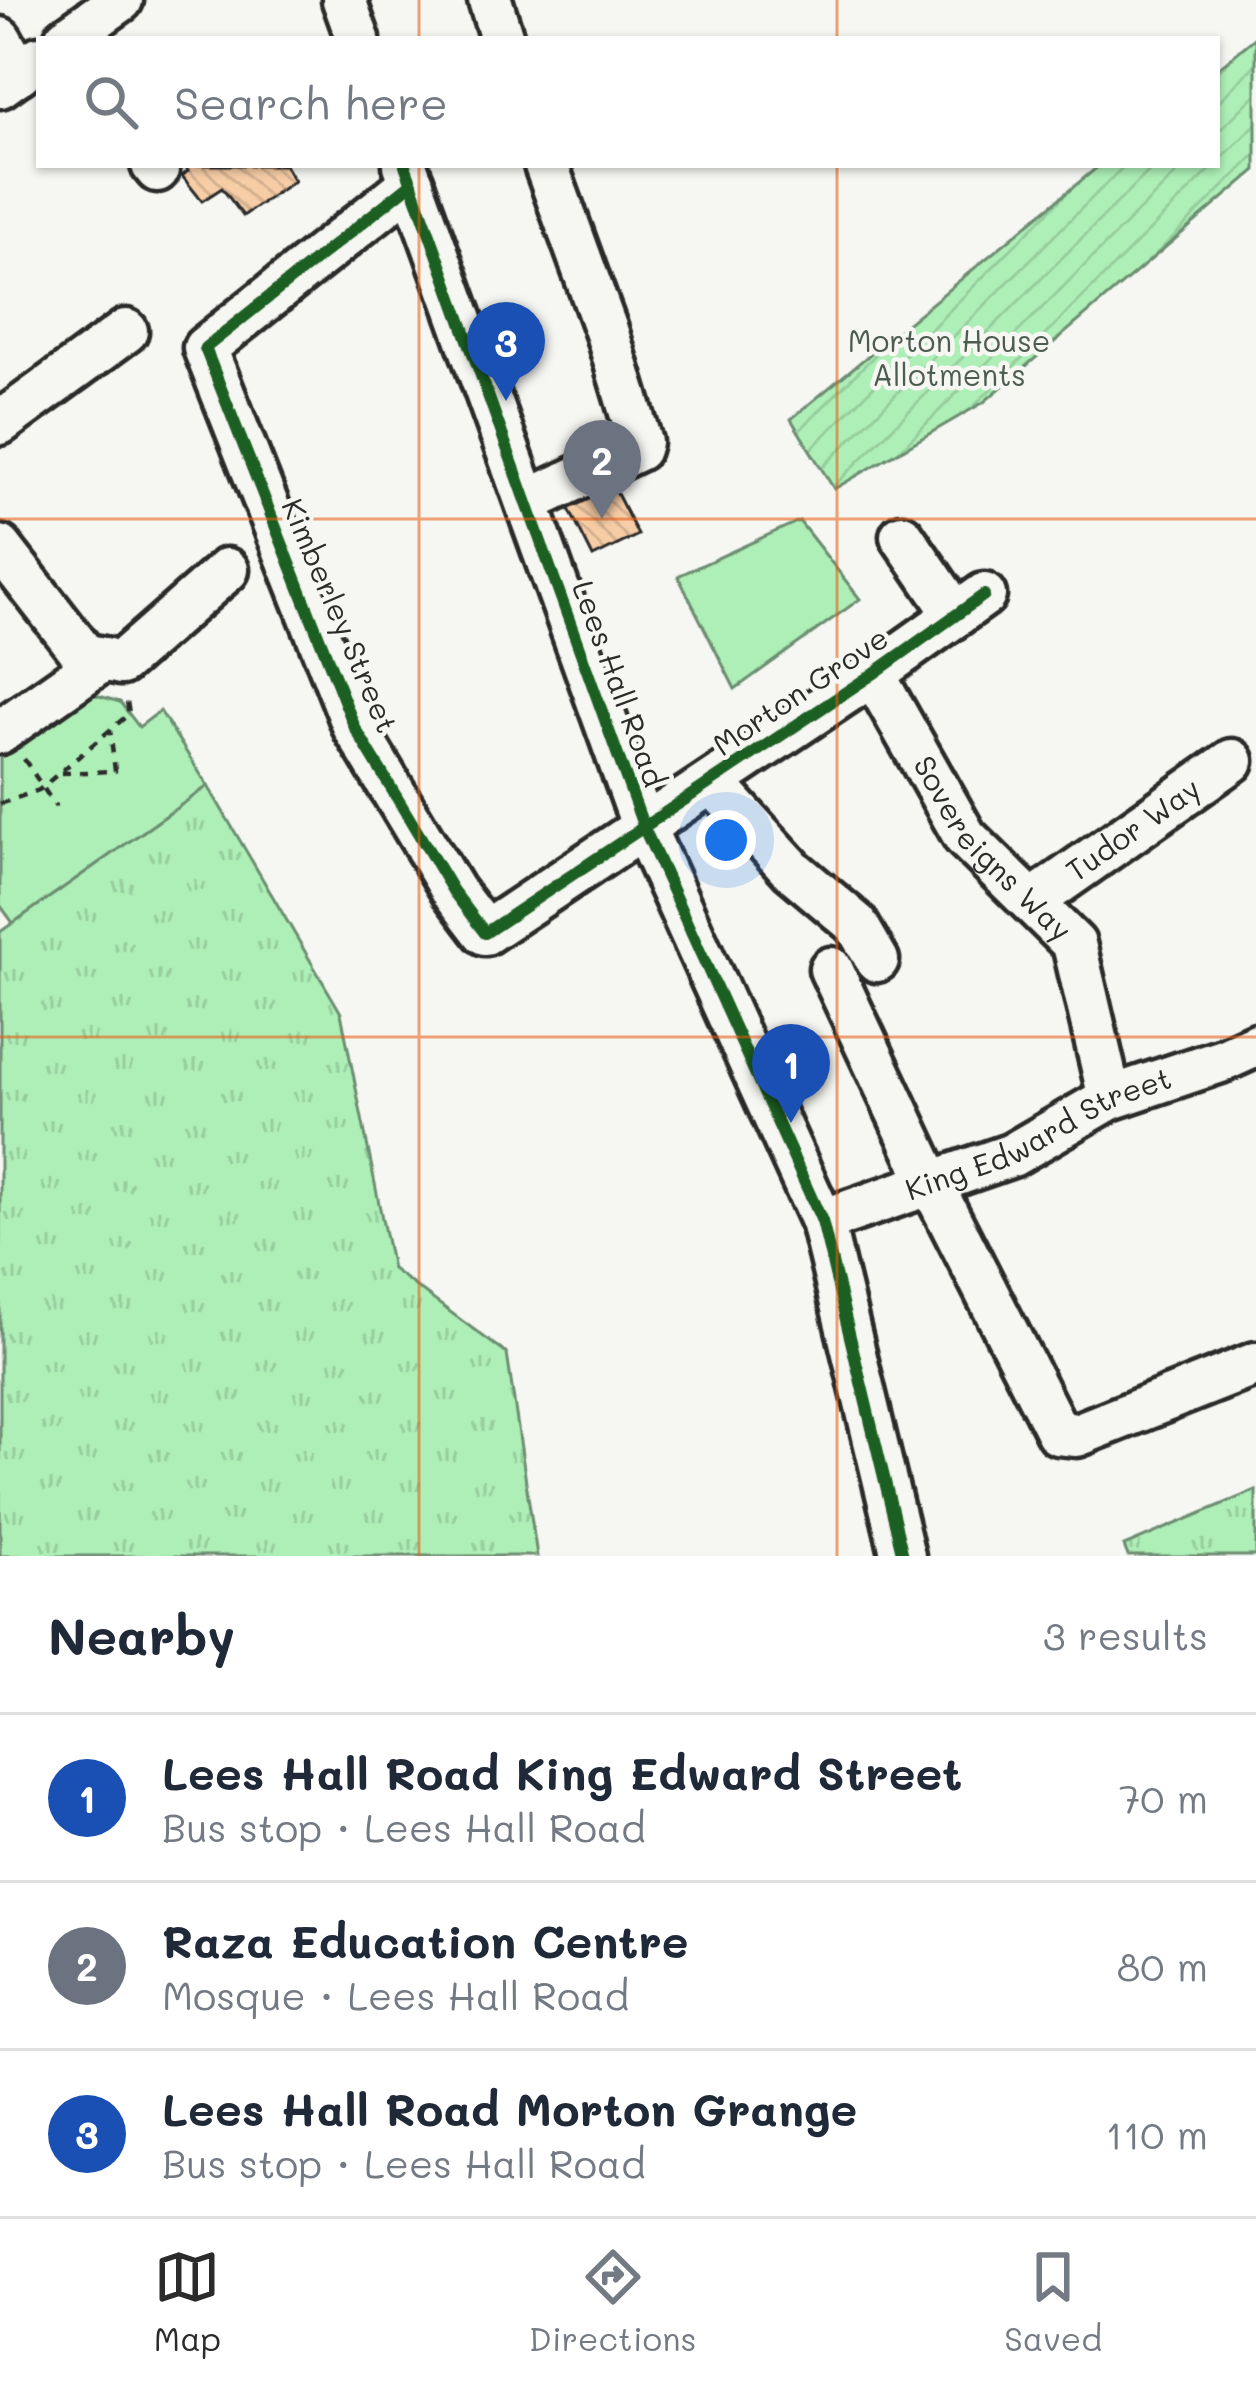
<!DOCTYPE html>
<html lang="en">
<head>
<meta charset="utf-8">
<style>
	body { margin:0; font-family:Mali,sans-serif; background:#f6f6f7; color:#1f2937 }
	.you { position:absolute; left:726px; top:840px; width:42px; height:42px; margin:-30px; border:9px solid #fff; border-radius:50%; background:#1a73e8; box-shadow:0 0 0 18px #1a73e833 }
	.badge { display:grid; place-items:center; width:78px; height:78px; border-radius:50%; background:#2b2b2b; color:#fff; font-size:39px; font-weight:700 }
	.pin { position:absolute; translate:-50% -99px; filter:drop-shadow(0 3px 6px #0008) }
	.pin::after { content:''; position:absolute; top:63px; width:42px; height:36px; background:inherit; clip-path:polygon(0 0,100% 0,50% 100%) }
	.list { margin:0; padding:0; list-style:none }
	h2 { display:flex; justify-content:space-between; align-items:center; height:156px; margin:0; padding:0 48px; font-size:51px }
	h2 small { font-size:39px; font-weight:400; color:#747a83 }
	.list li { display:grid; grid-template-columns:78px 1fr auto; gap:36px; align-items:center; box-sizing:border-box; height:168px; padding:0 48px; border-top:3px solid #e0e1e3 }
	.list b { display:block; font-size:45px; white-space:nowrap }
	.list p { margin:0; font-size:39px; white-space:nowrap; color:#747a83 }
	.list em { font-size:39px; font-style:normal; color:#747a83 }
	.icon { flex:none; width:66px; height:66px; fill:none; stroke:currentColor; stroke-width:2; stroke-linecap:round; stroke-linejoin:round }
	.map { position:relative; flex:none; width:1256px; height:1556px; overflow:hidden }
	.search { position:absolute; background:#fff; box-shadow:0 3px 9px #0004; left:36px; right:36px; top:36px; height:132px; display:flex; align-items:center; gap:30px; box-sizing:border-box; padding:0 42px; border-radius:0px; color:#747a83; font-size:45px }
	.sheet { height:660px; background:#fff }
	nav { display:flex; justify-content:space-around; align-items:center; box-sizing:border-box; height:168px; border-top:3px solid #e0e1e3; background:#fff; font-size:33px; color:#747a83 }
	nav a { display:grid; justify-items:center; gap:6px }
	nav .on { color:#2b2b2b }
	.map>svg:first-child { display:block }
	.grass { fill:url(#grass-tufts); stroke:#6c8d71; stroke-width:3 }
	.park { fill:#aeefb7; stroke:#6c8d71; stroke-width:3 }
	.garden { fill:url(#garden-furrows); stroke:#6c8d71; stroke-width:3 }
	.building { fill:url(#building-back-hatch); stroke:#2b2b2b; stroke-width:3 }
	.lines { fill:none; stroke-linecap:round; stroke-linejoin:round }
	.minor-casing { stroke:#2b2b2b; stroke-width:51 }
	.path { stroke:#2b2b2b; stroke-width:4.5; stroke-dasharray:9 9; stroke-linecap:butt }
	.minor { stroke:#f6f6f2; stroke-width:42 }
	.cycleway-casing { stroke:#f6f6f2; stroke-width:20 }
	.cycleway { stroke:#1b5e20; stroke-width:12 }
	.grid { fill:none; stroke:#e8590c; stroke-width:3; stroke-opacity:0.55 }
	.labels { text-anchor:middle; stroke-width:9; stroke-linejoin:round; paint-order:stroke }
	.park-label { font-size:30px; fill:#4c5c4e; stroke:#f6f6f2 }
	.street-label { font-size:30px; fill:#2b2b2b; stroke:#f6f6f2 }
</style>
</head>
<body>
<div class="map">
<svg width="1256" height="1556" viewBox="0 0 1256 1556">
	<defs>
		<pattern id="grass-tufts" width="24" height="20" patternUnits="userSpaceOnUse" patternTransform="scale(3)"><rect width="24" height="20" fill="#aeefb7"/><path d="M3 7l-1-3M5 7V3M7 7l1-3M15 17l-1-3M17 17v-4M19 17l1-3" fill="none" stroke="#96cd9e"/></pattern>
		<pattern id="garden-furrows" width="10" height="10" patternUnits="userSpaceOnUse" patternTransform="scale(3)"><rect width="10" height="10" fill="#aeefb7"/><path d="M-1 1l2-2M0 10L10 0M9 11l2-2" fill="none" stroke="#96cd9e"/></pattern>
		<pattern id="building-back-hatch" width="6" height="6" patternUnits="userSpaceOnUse" patternTransform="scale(3)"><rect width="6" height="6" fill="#f7cda6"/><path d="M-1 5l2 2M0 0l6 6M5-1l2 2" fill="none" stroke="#d4b08f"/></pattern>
	</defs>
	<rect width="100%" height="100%" fill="#f6f6f2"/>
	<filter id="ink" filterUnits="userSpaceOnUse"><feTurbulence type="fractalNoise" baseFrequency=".00833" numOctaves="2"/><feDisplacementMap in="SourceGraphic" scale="24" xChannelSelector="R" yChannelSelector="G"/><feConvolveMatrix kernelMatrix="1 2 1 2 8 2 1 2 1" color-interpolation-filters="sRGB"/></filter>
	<g filter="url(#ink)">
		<path class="grass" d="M 208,786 L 341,1013 L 392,1269 L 507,1354 L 537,1556 L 0,1556 L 0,932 Z
			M 1256,1490 L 1256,1556 L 1128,1556 L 1124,1546 Z"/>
		<path class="park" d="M 799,521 L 860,599 L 735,689 L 678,576 Z
			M 82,691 L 120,702 L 139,727 L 160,711 L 208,786 L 13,923 L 0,905 L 0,744 Z"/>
		<path class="garden" d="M 1256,37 L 1256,170 L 984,402 L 834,489 L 791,419 L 1100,165 L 1217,165 L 1217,69 Z"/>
		<path class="building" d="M 184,165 L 285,165 L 294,181 L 243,216 L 222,188 L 202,201 L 182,176 L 188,171 Z
			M 610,480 L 638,535 L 593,557 L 566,503 Z"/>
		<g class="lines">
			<g class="minor-casing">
				<g id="minor">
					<path d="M 344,0 L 358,39"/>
					<path d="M 490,0 L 502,39"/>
					<path d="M 0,39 L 19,73"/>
					<path d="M 66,39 L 121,0"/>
					<path d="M 0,86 L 39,58"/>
					<path d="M 153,165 L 157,170"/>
					<path d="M 405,165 L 644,828 L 822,1221 L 903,1556"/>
					<path d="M 412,183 L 205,348 L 355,728 L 453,891 L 485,933 L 873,674 L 984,595"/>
					<path d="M 0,423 L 126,331"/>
					<path d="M 527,502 L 638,449 L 640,442 L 607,333 L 546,165"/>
					<path d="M 902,536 L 956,615"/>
					<path d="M 0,547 L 84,655 L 121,663 L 227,570"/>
					<path id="s1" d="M 873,674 L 965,837 L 1074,944 L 1110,1098"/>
					<path d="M 0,732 L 104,659"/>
					<path d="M 712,782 L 792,870 L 856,924 L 877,960"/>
					<path id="s2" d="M 1033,901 L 1232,761"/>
					<path d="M 831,969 L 931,1183 L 1058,1433 L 1077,1435 L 1256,1364"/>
					<path id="s3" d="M 822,1221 L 1012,1155 L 1110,1098 L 1223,1060 L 1256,1045"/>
				</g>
			</g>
			<path class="path" d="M 24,759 L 56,807
				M 61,773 L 115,771 L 110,730
				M 0,804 L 39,790 L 129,714 L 126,695"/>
			<use href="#minor" class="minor"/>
			<g class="cycleway-casing">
				<path id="cycleway" d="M 405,165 L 644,828 L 822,1221 L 903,1556
					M 412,183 L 205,348 L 355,728 L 453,891 L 485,933 L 873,674 L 984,595"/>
			</g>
			<use href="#cycleway" class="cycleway"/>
		</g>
	</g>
	<path class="grid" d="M 419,0 L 419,39M 837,0 L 837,39M 419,165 L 419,1556M 837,165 L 837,1556M 0,519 L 1256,519M 0,1037 L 1256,1037"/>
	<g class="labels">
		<g class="park-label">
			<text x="949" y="352">Morton House<tspan x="949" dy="34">Allotments</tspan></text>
		</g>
		<g class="street-label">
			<text transform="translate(339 616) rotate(67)" y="10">Kimberley Street</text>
			<text transform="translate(618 684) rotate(70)" y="10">Lees Hall Road</text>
			<text transform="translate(801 692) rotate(-34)" y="10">Morton Grove</text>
			<text dy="10" stroke="none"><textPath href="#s2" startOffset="123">Tudor Way</textPath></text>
			<text dy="10" stroke="none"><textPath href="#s1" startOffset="213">Sovereigns Way</textPath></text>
			<text dy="10" stroke="none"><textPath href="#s3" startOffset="234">King Edward Street</textPath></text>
		</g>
	</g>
</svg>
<div class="you"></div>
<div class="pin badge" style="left:791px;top:1123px;background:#1a4fb4">1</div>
<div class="pin badge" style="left:602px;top:519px;background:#6b7280">2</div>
<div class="pin badge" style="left:506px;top:401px;background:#1a4fb4">3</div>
<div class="search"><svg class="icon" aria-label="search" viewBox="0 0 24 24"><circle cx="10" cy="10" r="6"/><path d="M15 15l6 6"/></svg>Search here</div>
</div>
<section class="sheet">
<h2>Nearby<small>3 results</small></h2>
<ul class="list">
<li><span class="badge" style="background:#1a4fb4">1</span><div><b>Lees Hall Road King Edward Street</b><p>Bus stop · Lees Hall Road</p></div><em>70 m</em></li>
<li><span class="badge" style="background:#6b7280">2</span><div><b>Raza Education Centre</b><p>Mosque · Lees Hall Road</p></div><em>80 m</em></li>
<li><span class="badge" style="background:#1a4fb4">3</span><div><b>Lees Hall Road Morton Grange</b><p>Bus stop · Lees Hall Road</p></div><em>110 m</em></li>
</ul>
</section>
<nav>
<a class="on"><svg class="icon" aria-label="map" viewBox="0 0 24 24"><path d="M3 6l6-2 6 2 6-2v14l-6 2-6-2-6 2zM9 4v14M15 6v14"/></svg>Map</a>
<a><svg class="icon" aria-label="directions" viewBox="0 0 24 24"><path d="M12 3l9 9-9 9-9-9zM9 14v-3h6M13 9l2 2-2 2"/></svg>Directions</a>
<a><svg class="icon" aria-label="saved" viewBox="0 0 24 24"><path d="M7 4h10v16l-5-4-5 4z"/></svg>Saved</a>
</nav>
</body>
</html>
